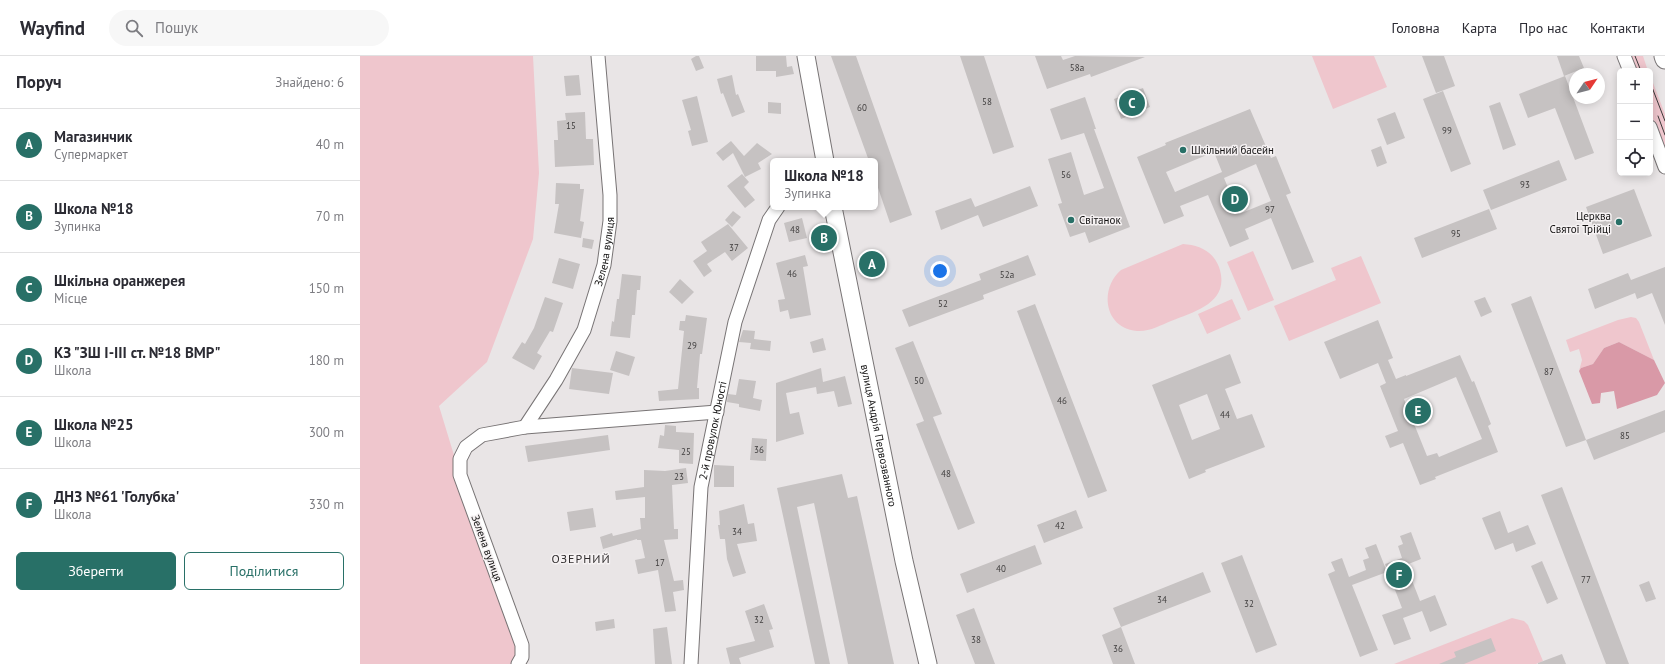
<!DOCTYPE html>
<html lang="uk">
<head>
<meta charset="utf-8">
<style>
	body { margin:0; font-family:"PT Sans",sans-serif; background:#f7f7f7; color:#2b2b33 }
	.controls { position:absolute; right:12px; top:12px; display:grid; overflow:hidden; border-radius:6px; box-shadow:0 2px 10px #0003 }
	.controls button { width:36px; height:36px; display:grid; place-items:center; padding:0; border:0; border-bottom:1px solid #e1e1e2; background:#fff; color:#2b2b33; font:20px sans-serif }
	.compass { position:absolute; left:1209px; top:12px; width:36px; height:36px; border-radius:50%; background:#fff; box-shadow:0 2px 10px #0003; rotate:55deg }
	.you { position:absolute; left:580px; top:215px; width:14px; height:14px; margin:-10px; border:3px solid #fff; border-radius:50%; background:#1a73e8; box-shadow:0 0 0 6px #1a73e833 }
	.badge { display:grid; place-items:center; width:26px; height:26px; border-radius:50%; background:#287067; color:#fff; font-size:13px; font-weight:700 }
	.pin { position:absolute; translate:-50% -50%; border:2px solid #fff; box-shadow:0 1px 4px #0006 }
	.popup { position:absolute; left:410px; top:102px; width:108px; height:52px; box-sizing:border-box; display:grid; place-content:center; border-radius:6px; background:#fff; filter:drop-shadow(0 1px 3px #0005); font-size:13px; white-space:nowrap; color:#7c7c81 }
	.popup b { font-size:15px; color:#2b2b33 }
	.popup::after { content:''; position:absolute; left:50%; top:100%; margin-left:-8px; border:8px solid transparent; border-top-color:#fff }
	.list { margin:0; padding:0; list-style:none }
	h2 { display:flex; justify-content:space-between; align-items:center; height:52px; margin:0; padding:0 16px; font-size:17px }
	h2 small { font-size:13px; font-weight:400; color:#7c7c81 }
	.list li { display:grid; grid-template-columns:26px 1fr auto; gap:12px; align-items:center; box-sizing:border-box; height:72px; padding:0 16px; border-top:1px solid #e1e1e2 }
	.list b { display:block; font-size:15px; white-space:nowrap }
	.list p { margin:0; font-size:13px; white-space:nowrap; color:#7c7c81 }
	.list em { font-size:13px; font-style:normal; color:#7c7c81 }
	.actions { display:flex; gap:8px; padding:12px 16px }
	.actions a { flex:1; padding:9px 0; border:1px solid #287067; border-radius:6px; text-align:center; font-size:14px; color:#287067 }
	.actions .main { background:#287067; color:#fff }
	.icon { flex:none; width:22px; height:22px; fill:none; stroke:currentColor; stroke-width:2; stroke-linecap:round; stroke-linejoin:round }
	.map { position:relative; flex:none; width:1305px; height:608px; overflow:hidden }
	header { display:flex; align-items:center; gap:24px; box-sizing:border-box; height:56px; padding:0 20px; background:#fff; border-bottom:1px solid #e1e1e2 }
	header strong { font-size:19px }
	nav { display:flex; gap:22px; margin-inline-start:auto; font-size:14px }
	.search { width:280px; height:36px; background:#f7f7f7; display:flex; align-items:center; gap:10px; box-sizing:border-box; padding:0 14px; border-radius:22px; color:#7c7c81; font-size:15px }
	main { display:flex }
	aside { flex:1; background:#fff }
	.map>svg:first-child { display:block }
	.green { fill:#efc6cd }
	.forest { fill:#d999a7 }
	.building { fill:#c6c2c2; fill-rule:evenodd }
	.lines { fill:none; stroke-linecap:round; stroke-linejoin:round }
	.minor-casing { stroke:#787475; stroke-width:15 }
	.tertiary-casing { stroke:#787475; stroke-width:19 }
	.secondary-casing { stroke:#787475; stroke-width:21 }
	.minor { stroke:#fff; stroke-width:13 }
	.tertiary { stroke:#fff; stroke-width:17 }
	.secondary { stroke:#fff; stroke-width:19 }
	.tram { stroke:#3c3a3a; stroke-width:1 }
	.poi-dot { fill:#287067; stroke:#f6f2f3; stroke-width:1.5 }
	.labels { text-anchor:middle; stroke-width:3; stroke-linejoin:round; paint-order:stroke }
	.number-label { font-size:9px; fill:#3f3d3d }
	.poi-label { font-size:11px; fill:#121111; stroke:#f6f2f3; text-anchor:start }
	.street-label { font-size:11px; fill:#121111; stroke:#f6f2f3 }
	.neighbourhood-label { font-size:12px; letter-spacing:1px; fill:#302d2e; stroke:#f6f2f3 }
</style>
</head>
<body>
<header>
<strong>Wayfind</strong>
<div class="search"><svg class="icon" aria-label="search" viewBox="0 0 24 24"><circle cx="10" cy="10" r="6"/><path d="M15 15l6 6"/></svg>Пошук</div>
<nav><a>Головна</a><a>Карта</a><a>Про нас</a><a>Контакти</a></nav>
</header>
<main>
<aside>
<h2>Поруч<small>Знайдено: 6</small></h2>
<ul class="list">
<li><span class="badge">A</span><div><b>Магазинчик</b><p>Супермаркет</p></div><em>40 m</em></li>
<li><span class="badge">B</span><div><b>Школа №18</b><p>Зупинка</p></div><em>70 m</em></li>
<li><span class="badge">C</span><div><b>Шкільна оранжерея</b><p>Місце</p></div><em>150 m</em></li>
<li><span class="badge">D</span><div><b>КЗ &quot;ЗШ І-ІІІ ст. №18 ВМР&quot;</b><p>Школа</p></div><em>180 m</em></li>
<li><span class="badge">E</span><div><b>Школа №25</b><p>Школа</p></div><em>300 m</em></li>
<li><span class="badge">F</span><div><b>ДНЗ №61 'Голубка'</b><p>Школа</p></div><em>330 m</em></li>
</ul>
<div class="actions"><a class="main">Зберегти</a><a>Поділитися</a></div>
</aside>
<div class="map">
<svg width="1305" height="608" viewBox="0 0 1305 608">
	<rect width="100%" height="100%" fill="#e9e5e6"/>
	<path class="green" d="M 0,0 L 173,0 L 179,117 L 173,183 L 127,306 L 79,350 L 100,419 L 162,589 L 158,608 L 0,608 Z
		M 952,0 L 1014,0 L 1027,31 L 973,53 Z
		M 1269,0 L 1283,0 L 1288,15 L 1275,15 Z
		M 1290,19 L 1305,58 L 1305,94 L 1290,55 Z
		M 823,188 C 839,189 853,195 859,211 C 871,246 836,255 811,265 C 801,269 789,276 777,275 C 744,272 739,233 761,214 Z
		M 893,195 L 914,244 L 888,255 L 867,206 Z
		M 1001,200 L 1021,247 L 929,285 L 914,250 L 976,224 L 971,212 Z
		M 872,243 L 881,263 L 847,278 L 838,258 Z
		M 1271,261 L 1276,262 L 1279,266 L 1294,304 L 1259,286 L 1244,292 L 1233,308 L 1221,312 L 1219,315 L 1222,304 L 1219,293 L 1210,296 L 1206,284 L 1258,264 Z
		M 1152,562 L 1164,565 L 1168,569 L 1183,605 L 1176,608 L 1034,608 Z"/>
	<path class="forest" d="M 1259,286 L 1294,304 L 1305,327 L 1297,339 L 1257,353 L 1254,335 L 1241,337 L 1240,347 L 1232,348 L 1219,315 L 1221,312 L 1233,308 L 1244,292 Z"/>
	<path class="building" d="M 336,0 L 339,0 L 344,12 L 336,15 L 331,3 Z
		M 396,0 L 426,0 L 427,11 L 432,10 L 434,18 L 416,21 L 416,15 L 396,15 Z
		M 471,0 L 496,0 L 552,159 L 530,167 L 515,123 L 515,105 L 509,105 Z
		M 600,0 L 624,0 L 654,91 L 633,98 Z
		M 675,0 L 701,0 L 703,4 L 715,0 L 785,1 L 731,21 L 730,18 L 687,33 Z
		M 1062,0 L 1084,0 L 1095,30 L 1076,37 Z
		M 1197,0 L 1219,0 L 1224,12 L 1204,20 Z
		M 219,19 L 221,39 L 206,40 L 204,20 Z
		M 372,19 L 376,39 L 378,38 L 385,56 L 372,61 L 363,37 L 361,38 L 357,23 Z
		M 1205,20 L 1234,97 L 1215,104 L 1195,52 L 1168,62 L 1159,38 Z
		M 783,32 L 790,51 L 761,63 L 754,43 Z
		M 1083,35 L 1111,108 L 1091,116 L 1063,43 Z
		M 337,40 L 348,86 L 332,90 L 328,75 L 331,74 L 322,44 Z
		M 725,41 L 736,73 L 734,73 L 770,171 L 729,187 L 725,176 L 710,181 L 698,148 L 702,147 L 688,103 L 711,96 L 724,139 L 744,132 L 724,77 L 701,84 L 690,53 Z
		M 408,46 L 421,47 L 421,58 L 408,57 Z
		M 1140,46 L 1156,89 L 1143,94 L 1129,50 Z
		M 890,53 L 911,102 L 916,100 L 931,137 L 926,139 L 954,206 L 932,214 L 911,162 L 885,173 L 889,183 L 870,191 L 848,139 L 820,150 L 824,160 L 804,168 L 777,101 L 806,89 L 805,87 ZM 854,96 L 862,116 L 815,136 L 806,116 ZM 896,108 L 911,145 L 879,158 L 864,122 Z
		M 225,56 L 226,83 L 233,83 L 234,109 L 195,111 L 194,84 L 198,84 L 197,65 L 206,64 L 205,57 Z
		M 1035,56 L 1045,82 L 1027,89 L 1017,63 Z
		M 371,85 L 384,100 L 397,87 L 412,98 L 398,107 L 401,113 L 385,121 L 373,97 L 363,105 L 356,97 Z
		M 1021,90 L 1027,107 L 1017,111 L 1011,94 Z
		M 1199,104 L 1207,124 L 1131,154 L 1123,134 Z
		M 382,118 L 389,126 L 384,131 L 395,144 L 385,152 L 367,130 Z
		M 196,127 L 220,128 L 220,133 L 224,133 L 220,165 L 224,166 L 221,182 L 194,177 L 199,148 L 195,148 Z
		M 670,130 L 678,150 L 623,171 L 618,159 L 581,174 L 575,155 L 611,142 L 615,151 Z
		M 1274,133 L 1292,180 L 1243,198 L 1226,151 Z
		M 1129,153 L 1137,173 L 1062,202 L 1054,182 Z
		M 373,155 L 381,161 L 372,171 L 365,164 Z
		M 442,162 L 447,182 L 429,186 L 424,167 Z
		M 368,168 L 388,192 L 372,205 L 365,196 L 347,208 L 352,215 L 344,221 L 333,205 L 347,195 L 341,186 Z
		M 223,182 L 234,184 L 232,193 L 222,191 Z
		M 445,199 L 448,210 L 443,211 L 451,259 L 430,263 L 428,254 L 420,256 L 418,244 L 425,243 L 416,207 Z
		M 668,199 L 676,219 L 623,239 L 624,243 L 549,271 L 542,254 L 621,224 L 619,218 Z
		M 521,200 L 524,215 L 509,218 L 506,203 Z
		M 199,202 L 220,208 L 213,233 L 192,227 Z
		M 1305,211 L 1305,269 L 1292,237 L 1277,243 L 1275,237 L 1235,253 L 1228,233 L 1268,217 L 1271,224 Z
		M 262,218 L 281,220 L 280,234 L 277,234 L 275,259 L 272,259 L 270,282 L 250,280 L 252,265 L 254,266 L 257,243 L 259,243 Z
		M 320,223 L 334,236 L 322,248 L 309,236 Z
		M 1171,240 L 1226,384 L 1206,391 L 1151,248 Z
		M 185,241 L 203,247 L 193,276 L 190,275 L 177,297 L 182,300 L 174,314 L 152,302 L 162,286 L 165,288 L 174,272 Z
		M 1125,241 L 1132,256 L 1121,261 L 1114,245 Z
		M 675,248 L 747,435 L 728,442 L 657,255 Z
		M 326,259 L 347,262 L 342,298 L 340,298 L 337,332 L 339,332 L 339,343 L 299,345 L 298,335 L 318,333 L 324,275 L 319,274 L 320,265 L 325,265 Z
		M 1018,264 L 1033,302 L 1028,304 L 1036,323 L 1046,319 L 1046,320 L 1100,299 L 1112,326 L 1114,325 L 1131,368 L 1128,370 L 1138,396 L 1075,421 L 1076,423 L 1060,429 L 1043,387 L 1030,392 L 1025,380 L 1038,375 L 1020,330 L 1026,327 L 1018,307 L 980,323 L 964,286 ZM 1096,321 L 1122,383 L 1079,401 L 1077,397 L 1067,400 L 1044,343 Z
		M 383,274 L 395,275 L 394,283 L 411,285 L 410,295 L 390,293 L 391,287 L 379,286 Z
		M 463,282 L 466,294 L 453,297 L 450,286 Z
		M 553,285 L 582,358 L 573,361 L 615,467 L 598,474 L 556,368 L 564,365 L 535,292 Z
		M 256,295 L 275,301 L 269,320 L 250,314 Z
		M 870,298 L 881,327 L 865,333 L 877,363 L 892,358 L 905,391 L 845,414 L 846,416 L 829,423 L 792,329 ZM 847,338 L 860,373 L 832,384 L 819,349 Z
		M 212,312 L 253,317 L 249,338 L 209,333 Z
		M 461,312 L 463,326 L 485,320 L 492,348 L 478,351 L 474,335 L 457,338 L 456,331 L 426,337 L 430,358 L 439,356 L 444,378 L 416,386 L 416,327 Z
		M 379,323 L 396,325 L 393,342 L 402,344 L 400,355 L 379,351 L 379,348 L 367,346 L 368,338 L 376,339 Z
		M 1305,354 L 1305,376 L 1234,404 L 1226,384 Z
		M 305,369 L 316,370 L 316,376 L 334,377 L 333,408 L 319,407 L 319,394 L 298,392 L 300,379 L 304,380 Z
		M 248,379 L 250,394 L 168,406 L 165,390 Z
		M 392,382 L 407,383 L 406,405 L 390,404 Z
		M 354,409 L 374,410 L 374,431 L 354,431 Z
		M 326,412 L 328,427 L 312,429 L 314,473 L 318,473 L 318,483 L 304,484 L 314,525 L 323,524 L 324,534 L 313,536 L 316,555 L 305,556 L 298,514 L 278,518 L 275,504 L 285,502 L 281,484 L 277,484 L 277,483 L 243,493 L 240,481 L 252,477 L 253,480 L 281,473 L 280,462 L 285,462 L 285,441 L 256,444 L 255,435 L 284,431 L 284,414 L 305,415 Z
		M 482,418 L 488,442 L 497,440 L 534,608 L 488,608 L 454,447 L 437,451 L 470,608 L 455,608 L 417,432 Z
		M 1202,431 L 1269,608 L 1246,608 L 1181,439 Z
		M 384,448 L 388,468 L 394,467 L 397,485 L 377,488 L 386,517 L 373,521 L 367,503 L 365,483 L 360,483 L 358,469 L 360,469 L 359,455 Z
		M 233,452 L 236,471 L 210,475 L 207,456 Z
		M 716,454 L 723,472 L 684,487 L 677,469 Z
		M 1140,455 L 1148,477 L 1168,469 L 1176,488 L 1156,496 L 1153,487 L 1135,494 L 1122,462 Z
		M 1051,476 L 1061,503 L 1046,509 L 1060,545 L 1075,539 L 1087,569 L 1070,576 L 1062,555 L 1043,562 L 1051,583 L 1034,589 L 1022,559 L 1042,552 L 1025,508 L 1042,502 L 1038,490 L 1043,488 L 1040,480 Z
		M 1016,488 L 1027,516 L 992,529 L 1018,594 L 1000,601 L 968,518 L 975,515 L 971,506 L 982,502 L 989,521 L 1006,514 L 1003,504 L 1009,502 L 1005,492 Z
		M 675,489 L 682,508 L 607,537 L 600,518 Z
		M 882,499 L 917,589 L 896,597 L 861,507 Z
		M 1182,505 L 1198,543 L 1187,548 L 1171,510 Z
		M 843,516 L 851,536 L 761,571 L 753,552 Z
		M 1289,525 L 1296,543 L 1286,546 L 1279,529 Z
		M 404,548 L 413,573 L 409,574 L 414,591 L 379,602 L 381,608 L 370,608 L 366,592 L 395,585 L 385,555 Z
		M 614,552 L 635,608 L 615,608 L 596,559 Z
		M 254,563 L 255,572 L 236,575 L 235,566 Z
		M 307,571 L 312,608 L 295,608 L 293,573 Z
		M 761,571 L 775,608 L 753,608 L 742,579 Z
		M 1131,582 L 1136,595 L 1104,608 L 1079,608 L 1096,601 L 1094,596 Z
		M 1202,598 L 1206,608 L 1178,608 L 1178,607 Z"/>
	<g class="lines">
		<g class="minor-casing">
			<g id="minor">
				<path d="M 1264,0 L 1270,15"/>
				<path d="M 1290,71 L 1305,111"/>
				<path id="s1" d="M 165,371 L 196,324 L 224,274 L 244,209 L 250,165 L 250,139 L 238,0"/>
				<path d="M 158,608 L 162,601 L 162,589 L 100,419 L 100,403 L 106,391 L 122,379 L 165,371 L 357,356"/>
				<path id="s2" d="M 331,608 L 341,431 L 375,266 L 409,164 L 418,151"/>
			</g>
		</g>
		<g class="tertiary-casing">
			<g id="tertiary">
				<path d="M 446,0 L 465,105"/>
				<path id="s3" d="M 473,151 L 544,505 L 568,608"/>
			</g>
		</g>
		<g class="secondary-casing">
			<path id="secondary" d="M 1304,0 L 1305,3"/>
		</g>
		<use href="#minor" class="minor"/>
		<use href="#tertiary" class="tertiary"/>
		<use href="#secondary" class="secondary"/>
		<path class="tram" d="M 1275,0 L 1281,15
			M 1290,26 L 1305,65
			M 1298,60 L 1305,79"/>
	</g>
	<g class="poi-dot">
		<circle cx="823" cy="94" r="4"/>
		<circle cx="711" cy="164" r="4"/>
		<circle cx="1259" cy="166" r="4"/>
	</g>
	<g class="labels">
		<g class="number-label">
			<text x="717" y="15">58а</text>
			<text x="627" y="49">58</text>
			<text x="502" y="55">60</text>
			<text x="211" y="73">15</text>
			<text x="1087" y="78">99</text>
			<text x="706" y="122">56</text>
			<text x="1165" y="132">93</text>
			<text x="910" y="157">97</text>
			<text x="435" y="177">48</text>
			<text x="1096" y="181">95</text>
			<text x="374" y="195">37</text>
			<text x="432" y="221">46</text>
			<text x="647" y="222">52а</text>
			<text x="583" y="251">52</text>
			<text x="332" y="293">29</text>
			<text x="1189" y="319">87</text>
			<text x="559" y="328">50</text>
			<text x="702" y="348">46</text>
			<text x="865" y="362">44</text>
			<text x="1265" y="383">85</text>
			<text x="399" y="397">36</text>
			<text x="326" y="399">25</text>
			<text x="586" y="421">48</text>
			<text x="319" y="424">23</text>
			<text x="700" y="473">42</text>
			<text x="377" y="479">34</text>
			<text x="300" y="510">17</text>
			<text x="641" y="516">40</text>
			<text x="1226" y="527">77</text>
			<text x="802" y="547">34</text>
			<text x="889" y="551">32</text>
			<text x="399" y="567">32</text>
			<text x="616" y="587">38</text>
			<text x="758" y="596">36</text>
		</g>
		<g class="poi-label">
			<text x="831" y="98">Шкільний басейн</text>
			<text x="1251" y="164" text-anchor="end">Церква<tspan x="1251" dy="13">Святої Трійці</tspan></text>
			<text x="719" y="168">Світанок</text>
		</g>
		<g class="street-label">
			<text dy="4" stroke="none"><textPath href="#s1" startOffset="195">Зелена вулиця</textPath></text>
			<text dy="4" stroke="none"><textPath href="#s2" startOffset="235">2-й провулок Юності</textPath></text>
			<text dy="4" stroke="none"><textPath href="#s3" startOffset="233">вулиця Андрія Первозванного</textPath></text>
			<text transform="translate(127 492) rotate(70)" y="4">Зелена вулиця</text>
		</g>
		<g class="neighbourhood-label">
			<text x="221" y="507">ОЗЕРНИЙ</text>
		</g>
	</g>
</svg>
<div class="controls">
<button>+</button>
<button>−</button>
<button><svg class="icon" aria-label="locate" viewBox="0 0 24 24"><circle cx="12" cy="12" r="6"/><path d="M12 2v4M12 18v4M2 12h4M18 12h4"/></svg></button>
</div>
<svg class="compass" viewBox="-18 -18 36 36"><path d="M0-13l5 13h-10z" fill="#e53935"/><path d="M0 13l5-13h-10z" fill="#7c7c81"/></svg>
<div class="you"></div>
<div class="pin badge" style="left:512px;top:208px">A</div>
<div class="pin badge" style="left:464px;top:182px">B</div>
<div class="popup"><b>Школа №18</b>Зупинка</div>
<div class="pin badge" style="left:772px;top:47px">C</div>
<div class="pin badge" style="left:875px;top:143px">D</div>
<div class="pin badge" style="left:1058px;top:355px">E</div>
<div class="pin badge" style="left:1039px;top:519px">F</div>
</div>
</main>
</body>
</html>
